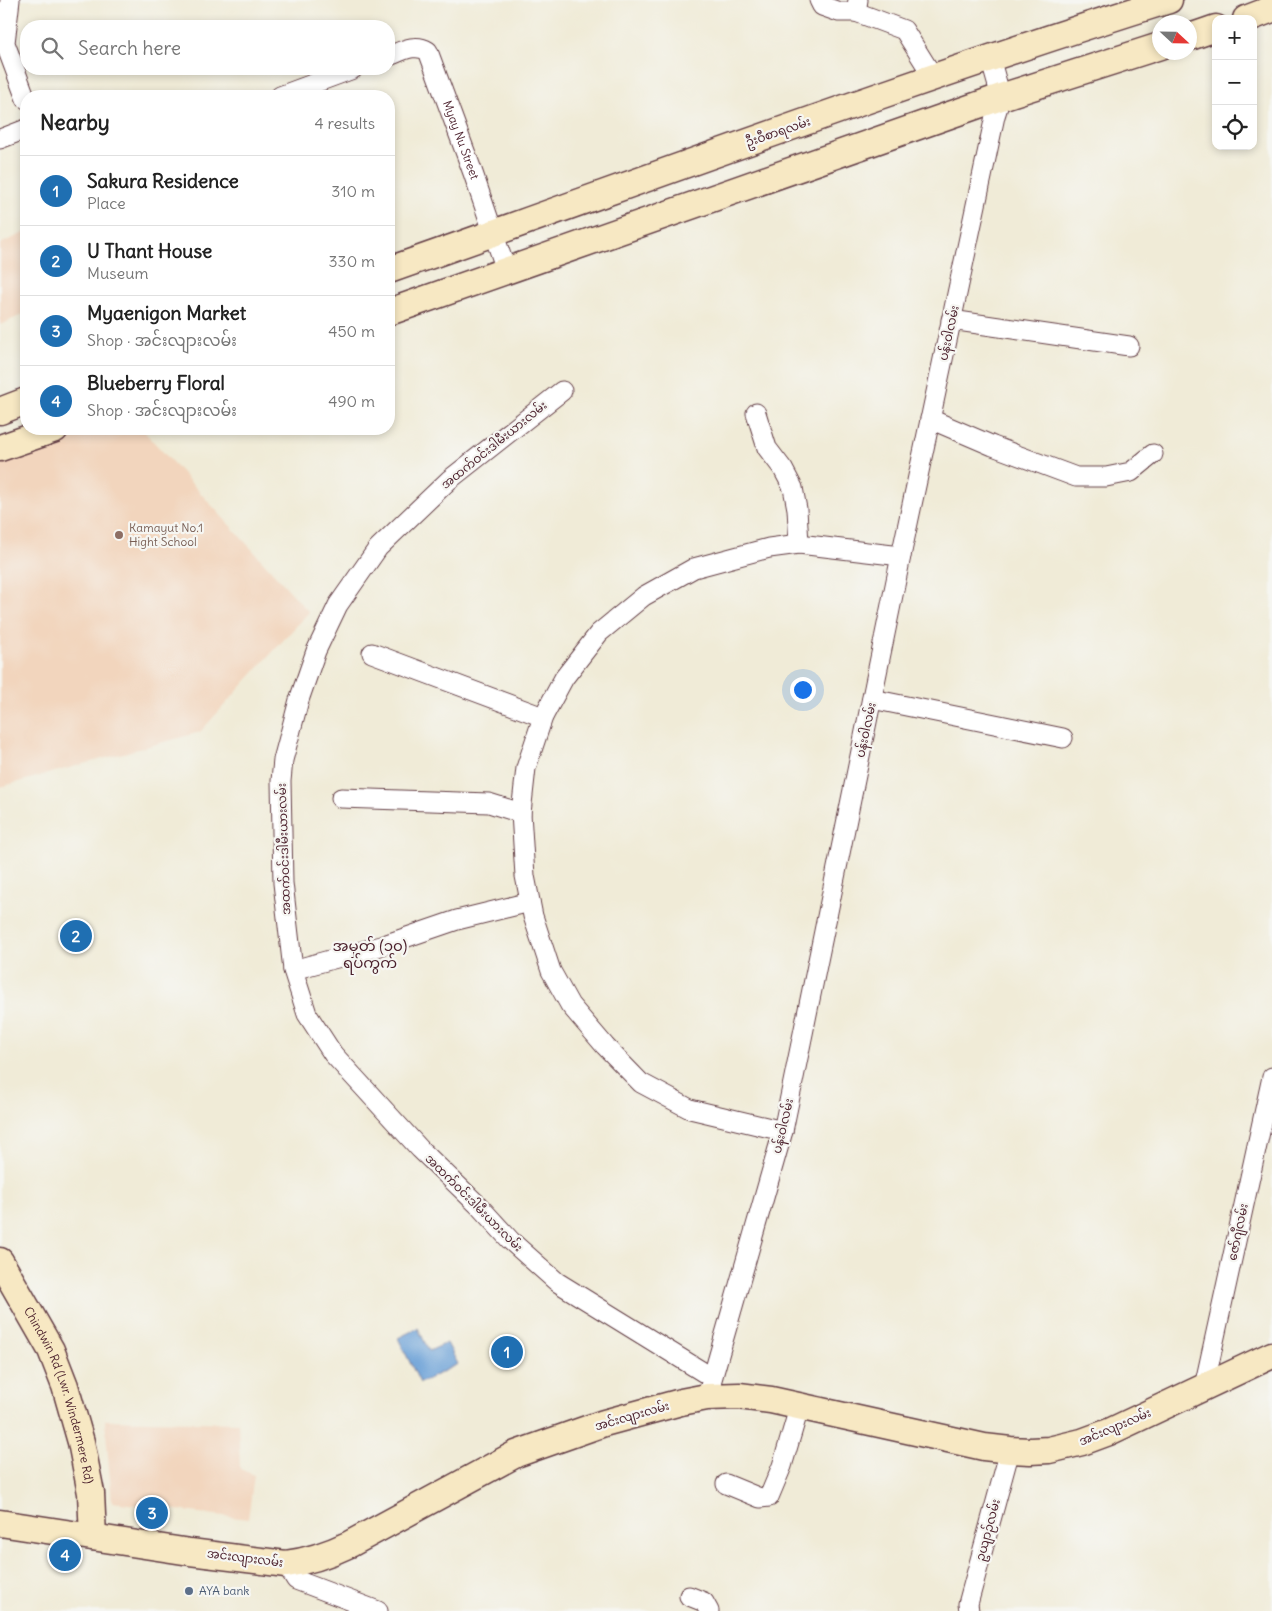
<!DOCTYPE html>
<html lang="en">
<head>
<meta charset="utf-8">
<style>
	body { margin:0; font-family:Delius,"Noto Sans Myanmar",sans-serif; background:#f6f6f6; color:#222 }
	.controls { position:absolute; right:15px; top:15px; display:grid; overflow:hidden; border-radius:10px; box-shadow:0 2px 8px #0003 }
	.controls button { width:45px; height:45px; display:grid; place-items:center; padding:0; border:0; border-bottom:1px solid #e0e0e0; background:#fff; color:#222; font:25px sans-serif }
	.compass { position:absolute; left:1152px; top:15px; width:45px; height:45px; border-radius:50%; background:#fff; box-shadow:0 2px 8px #0003; rotate:112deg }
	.you { position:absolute; left:802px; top:689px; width:18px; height:18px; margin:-12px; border:4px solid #fff; border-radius:50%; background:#1a73e8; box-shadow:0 0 0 8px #1a73e833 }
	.badge { display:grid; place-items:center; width:32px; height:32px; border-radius:50%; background:#1f6fb2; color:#fff; font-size:16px; font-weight:700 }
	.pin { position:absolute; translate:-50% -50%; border:2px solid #fff; box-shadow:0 1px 5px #0006 }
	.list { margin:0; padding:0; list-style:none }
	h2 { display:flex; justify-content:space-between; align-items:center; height:65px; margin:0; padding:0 20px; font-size:21px }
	h2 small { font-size:16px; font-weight:400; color:#767676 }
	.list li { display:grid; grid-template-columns:32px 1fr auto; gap:15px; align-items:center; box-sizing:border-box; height:70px; padding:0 20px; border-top:1px solid #e0e0e0 }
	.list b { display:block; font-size:19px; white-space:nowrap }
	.list p { margin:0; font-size:16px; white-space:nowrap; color:#767676 }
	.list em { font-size:16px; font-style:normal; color:#767676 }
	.icon { flex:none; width:28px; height:28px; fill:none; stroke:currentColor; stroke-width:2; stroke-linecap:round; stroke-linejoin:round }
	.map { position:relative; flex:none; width:1272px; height:1611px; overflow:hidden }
	.search { position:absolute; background:#fff; box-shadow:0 2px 8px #0003; left:20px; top:20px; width:375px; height:55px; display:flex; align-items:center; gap:12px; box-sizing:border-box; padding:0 18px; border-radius:20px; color:#767676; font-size:19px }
	.panel { position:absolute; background:#fff; box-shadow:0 2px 8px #0003; left:20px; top:90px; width:375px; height:345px; border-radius:20px }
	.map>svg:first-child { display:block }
	.built { fill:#f2d5bd }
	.water { fill:#6aa0d7; stroke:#5a6081 }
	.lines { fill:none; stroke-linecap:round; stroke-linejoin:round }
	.minor-casing { stroke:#633e45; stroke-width:21 }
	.secondary-casing { stroke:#633e45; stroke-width:29 }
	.minor { stroke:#fff; stroke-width:19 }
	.secondary { stroke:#f7e8c3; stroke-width:26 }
	.education-dot { fill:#8d6e63; stroke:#f6f6f2; stroke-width:2 }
	.service-dot { fill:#5c6f8a; stroke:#f6f6f2; stroke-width:2 }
	.labels { text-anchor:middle; stroke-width:4.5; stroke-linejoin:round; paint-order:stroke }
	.street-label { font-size:12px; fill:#4a1f2b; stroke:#f6f6f2 }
	.education-label { font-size:12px; fill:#785e54; stroke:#f6f6f2; text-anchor:start }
	.service-label { font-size:12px; fill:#4e5e75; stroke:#f6f6f2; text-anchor:start }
	.quarter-label { font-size:15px; fill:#4a1f2b; stroke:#f6f6f2 }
</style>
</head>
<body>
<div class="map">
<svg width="1272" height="1611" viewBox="0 0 1272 1611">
	<rect width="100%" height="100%" fill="#f6f6f2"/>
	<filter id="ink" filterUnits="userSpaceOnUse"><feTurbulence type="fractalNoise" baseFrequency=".02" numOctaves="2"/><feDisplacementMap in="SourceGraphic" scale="10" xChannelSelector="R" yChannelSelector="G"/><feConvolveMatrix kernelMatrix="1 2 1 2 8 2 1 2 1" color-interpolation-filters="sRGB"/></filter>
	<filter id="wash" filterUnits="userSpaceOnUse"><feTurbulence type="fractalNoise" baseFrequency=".0096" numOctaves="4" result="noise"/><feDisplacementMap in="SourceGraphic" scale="20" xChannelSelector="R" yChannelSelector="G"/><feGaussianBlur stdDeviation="1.12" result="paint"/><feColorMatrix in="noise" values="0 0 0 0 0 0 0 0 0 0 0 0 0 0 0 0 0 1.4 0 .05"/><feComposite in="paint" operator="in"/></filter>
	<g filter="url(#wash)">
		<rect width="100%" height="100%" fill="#f0ebd7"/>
		<path class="built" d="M 26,232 L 26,313 L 0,325 L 0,244 Z
			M 81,429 L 142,429 L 309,612 L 200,732 L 0,787 L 0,458 Z
			M 105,1420 L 238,1423 L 240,1469 L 254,1475 L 248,1519 L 112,1502 Z"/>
		<path class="water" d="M 418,1328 L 429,1351 L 447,1343 L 458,1364 L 420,1383 L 398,1338 Z"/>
	</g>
	<g filter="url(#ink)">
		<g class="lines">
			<g class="minor-casing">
				<g id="minor">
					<path d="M 10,0 L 5,43 L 26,99"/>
					<path d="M 819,0 L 822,6 L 839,12 L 856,12 L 858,0"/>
					<path d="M 856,12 L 904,30 L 934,78"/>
					<path id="s1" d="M 389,56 C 402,51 415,43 428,51 L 473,173 L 506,270"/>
					<path d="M 280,96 L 353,69"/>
					<path d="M 0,139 L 26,129"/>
					<path d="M 951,320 L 1129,346"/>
					<path d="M 562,391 L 449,480 L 378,548 L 338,605 L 316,651 L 299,700 L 283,760 L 281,781 L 283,883 L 293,970 L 307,1014 L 333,1054 L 420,1149 L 478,1205 L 511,1241 L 557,1282 L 711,1377"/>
					<path d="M 756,413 L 767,448 L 783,469 L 793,488 L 797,509 L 799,544"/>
					<path d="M 930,419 L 993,446 L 1076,477 L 1106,477 L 1131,472 L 1153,454"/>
					<path d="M 372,653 L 543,717"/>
					<path d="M 872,699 L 1063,738"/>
					<path d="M 341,798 L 489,803 L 521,813"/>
					<path d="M 293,970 L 384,945 L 457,920 L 530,902"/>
					<path d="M 783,1131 L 690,1109 L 641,1083 L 605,1046 L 570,1005 L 551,971 L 533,916 L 525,876 L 521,813 L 526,768 L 543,717 L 564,678 L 599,633 L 644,596 L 694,568 L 769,548 L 799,544 L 901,556"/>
					<path d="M 1204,1387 L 1272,1077"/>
					<path d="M 707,1397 L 783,1131 L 901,556 L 995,116 L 1001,97 L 990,58"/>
					<path d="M 726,1484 L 760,1498 L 769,1497 L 782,1466 L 800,1405"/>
					<path d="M 286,1564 L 296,1580 L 378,1611"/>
					<path d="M 689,1596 L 704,1602 L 709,1611"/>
					<path d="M 969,1611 L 968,1604 L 1010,1450"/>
				</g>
			</g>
			<g class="secondary-casing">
				<g id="secondary">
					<path d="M 1246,19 L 1272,9"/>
					<path d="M 1190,37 L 1216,28"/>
					<path d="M 389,270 C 648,179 906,82 1169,0"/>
					<path d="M 389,312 L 1001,97 L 1160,46"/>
					<path d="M 0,411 L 26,401"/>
					<path d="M 0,448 L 55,429"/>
					<path id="s2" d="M 0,1261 L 51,1350 L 65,1386 L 81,1442 L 91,1493 L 93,1537"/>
					<path d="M 0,1523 L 190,1552 L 286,1564 C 309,1561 329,1554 350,1544 L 516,1454 L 604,1423 L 681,1402 L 707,1397 L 739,1396 L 771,1400 L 957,1441 L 984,1447 L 1010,1450 L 1030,1451 L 1049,1450 L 1082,1442 L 1109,1432 L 1272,1355"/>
				</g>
			</g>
			<use href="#minor" class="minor"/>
			<use href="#secondary" class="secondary"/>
		</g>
	</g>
	<circle class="education-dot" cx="119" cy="535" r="5"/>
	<circle class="service-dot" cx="189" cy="1591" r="5"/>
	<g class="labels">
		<g class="street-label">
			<text transform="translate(778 132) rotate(-19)" y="4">ဦးဝီစာရလမ်း</text>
			<text dy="4" stroke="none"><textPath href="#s1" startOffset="136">Myay Nu Street</textPath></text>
			<text transform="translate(949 333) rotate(-78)" y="4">ပန်းဝါလမ်း</text>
			<text transform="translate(494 445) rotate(-39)" y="4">အထက်ဝင်းဒါမီးယားလမ်း</text>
			<text transform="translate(866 730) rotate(-78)" y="4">ပန်းဝါလမ်း</text>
			<text transform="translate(284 849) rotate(-92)" y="4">အထက်ဝင်းဒါမီးယားလမ်း</text>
			<text transform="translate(783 1126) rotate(-77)" y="4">ပန်းဝါလမ်း</text>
			<text transform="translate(474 1203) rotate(45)" y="4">အထက်ဝင်းဒါမီးယားလမ်း</text>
			<text transform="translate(1238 1232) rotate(-78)" y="4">ဇော်ဂျီလမ်း</text>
			<text dy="4" stroke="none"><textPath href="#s2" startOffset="148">Chindwin Rd (Lwr. Windermere Rd)</textPath></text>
			<text transform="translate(632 1416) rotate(-16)" y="4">အင်းလျားလမ်း</text>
			<text transform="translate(1115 1427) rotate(-23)" y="4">အင်းလျားလမ်း</text>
			<text transform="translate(988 1530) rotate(-75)" y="4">ဥယျာဉ်လမ်း</text>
			<text transform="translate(245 1558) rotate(7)" y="4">အင်းလျားလမ်း</text>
		</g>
		<g class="education-label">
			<text x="129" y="532">Kamayut No.1<tspan x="129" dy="14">Hight School</tspan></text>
		</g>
		<g class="service-label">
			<text x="199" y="1595">AYA bank</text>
		</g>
		<g class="quarter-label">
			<text x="370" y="951">အမှတ် (၁၀)<tspan x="370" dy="17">ရပ်ကွက်</tspan></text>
		</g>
	</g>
</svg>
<div class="controls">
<button>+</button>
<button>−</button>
<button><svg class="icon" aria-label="locate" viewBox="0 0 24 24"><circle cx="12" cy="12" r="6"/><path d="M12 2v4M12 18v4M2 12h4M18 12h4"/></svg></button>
</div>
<svg class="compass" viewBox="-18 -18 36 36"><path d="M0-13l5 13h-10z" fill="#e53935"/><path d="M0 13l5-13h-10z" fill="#767676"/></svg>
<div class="you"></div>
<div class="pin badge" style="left:507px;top:1352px">1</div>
<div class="pin badge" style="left:76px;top:936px">2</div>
<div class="pin badge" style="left:152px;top:1513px">3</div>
<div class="pin badge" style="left:65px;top:1555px">4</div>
<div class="search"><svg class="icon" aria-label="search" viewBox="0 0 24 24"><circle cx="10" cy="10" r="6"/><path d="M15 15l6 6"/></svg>Search here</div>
<section class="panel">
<h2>Nearby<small>4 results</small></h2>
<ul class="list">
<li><span class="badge">1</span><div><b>Sakura Residence</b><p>Place</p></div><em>310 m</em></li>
<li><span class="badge">2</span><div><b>U Thant House</b><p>Museum</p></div><em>330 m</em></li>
<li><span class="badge">3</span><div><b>Myaenigon Market</b><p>Shop · အင်းလျားလမ်း</p></div><em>450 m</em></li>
<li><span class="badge">4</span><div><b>Blueberry Floral</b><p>Shop · အင်းလျားလမ်း</p></div><em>490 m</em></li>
</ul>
</section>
</div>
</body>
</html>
